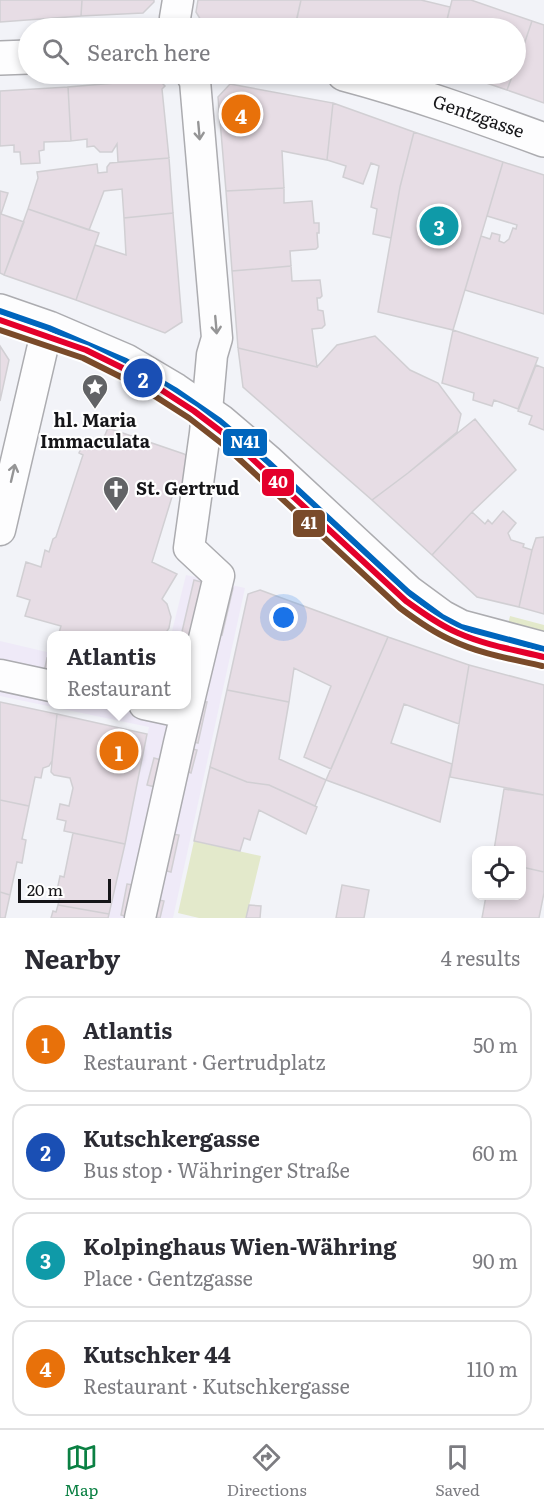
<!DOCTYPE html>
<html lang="en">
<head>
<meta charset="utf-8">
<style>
	body { margin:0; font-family:Literata,serif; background:#f7f7f7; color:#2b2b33 }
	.controls { position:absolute; right:18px; bottom:18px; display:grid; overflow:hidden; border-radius:12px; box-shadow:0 3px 9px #0003 }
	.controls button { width:54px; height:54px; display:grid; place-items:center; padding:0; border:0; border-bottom:2px solid #e1e1e2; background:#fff; color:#2b2b33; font:30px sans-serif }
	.scale { position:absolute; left:18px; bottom:15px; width:93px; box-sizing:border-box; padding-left:6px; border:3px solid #151518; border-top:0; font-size:16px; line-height:21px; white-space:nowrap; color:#151518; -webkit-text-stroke:4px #fff; paint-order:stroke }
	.you { position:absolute; left:284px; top:618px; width:21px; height:21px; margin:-15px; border:4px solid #fff; border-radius:50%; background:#1a73e8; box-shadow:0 0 0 9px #1a73e833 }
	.badge { display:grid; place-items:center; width:39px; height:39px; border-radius:50%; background:#0b8043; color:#fff; font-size:20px; font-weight:700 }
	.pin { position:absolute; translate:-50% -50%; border:3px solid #fff; box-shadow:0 2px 6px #0006 }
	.popup { position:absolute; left:47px; top:631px; width:144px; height:78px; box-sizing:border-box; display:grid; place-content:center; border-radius:12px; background:#fff; filter:drop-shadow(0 2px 4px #0005); font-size:20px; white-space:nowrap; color:#7c7c81 }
	.popup b { font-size:22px; color:#2b2b33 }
	.popup::after { content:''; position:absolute; left:50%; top:100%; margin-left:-12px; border:12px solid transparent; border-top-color:#fff }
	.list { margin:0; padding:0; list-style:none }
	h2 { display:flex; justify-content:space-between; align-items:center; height:78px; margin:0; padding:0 24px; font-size:26px }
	h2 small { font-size:20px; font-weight:400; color:#7c7c81 }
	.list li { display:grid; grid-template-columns:39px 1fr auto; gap:18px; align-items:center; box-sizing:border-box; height:96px; margin:0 12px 12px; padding:0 12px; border:2px solid #e1e1e2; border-radius:18px }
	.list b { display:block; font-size:22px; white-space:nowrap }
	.list p { margin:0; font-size:20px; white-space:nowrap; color:#7c7c81 }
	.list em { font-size:20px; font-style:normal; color:#7c7c81 }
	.icon { flex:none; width:33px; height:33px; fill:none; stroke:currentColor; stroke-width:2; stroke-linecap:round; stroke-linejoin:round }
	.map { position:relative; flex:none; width:544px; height:918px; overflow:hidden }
	.search { position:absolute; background:#fff; box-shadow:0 3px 9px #0003; left:18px; right:18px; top:18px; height:66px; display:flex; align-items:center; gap:15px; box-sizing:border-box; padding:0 21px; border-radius:33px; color:#7c7c81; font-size:22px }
	.sheet { height:510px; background:#fff }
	nav { display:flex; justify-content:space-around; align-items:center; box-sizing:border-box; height:84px; border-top:2px solid #e1e1e2; background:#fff; font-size:16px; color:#7c7c81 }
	nav a { display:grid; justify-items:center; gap:3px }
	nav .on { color:#0b8043 }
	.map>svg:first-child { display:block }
	.commercial { fill:#efeaf8 }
	.green { fill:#e3e9cb }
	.building { fill:#e7dde5; stroke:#d1cfd3; stroke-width:1.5 }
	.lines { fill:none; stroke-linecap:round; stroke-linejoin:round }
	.street-casing { stroke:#acacb0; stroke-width:33 }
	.secondary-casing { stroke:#acacb0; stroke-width:36 }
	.street { stroke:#fdfdfe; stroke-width:30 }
	.secondary { stroke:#fdfdfe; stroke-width:33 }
	.bus-1-casing { stroke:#fff; stroke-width:10 }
	.bus-1 { stroke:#0065bd; stroke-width:6 }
	.tram-1-casing { stroke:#fff; stroke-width:10 }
	.tram-2-casing { stroke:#fff; stroke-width:10 }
	.tram-1 { stroke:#e4002b; stroke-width:6 }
	.tram-2 { stroke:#7a4b2a; stroke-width:6 }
	.oneway { stroke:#959596 }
	.labels { text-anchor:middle; stroke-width:4.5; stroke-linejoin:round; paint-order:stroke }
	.street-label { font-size:18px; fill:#151518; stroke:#fff }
	.poi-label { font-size:18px; font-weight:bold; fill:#151518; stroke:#fff }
	.line-badge { stroke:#fff; stroke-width:2 }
	.badge-label { font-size:16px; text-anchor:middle; font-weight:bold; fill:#fff }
</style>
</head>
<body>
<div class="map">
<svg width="544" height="918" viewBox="0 0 544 918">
	<rect width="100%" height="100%" fill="#f2f3f8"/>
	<path class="commercial" d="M 186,575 L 245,588 L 173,918 L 108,918 L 149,727 L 0,696 L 0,641 L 51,653 L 51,704 L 186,704 L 186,636 L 171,635 Z"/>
	<path class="green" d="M 510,616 L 544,625 L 544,633 L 508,624 Z
		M 194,841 L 261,856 L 246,918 L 199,918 L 178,913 Z"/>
	<path class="building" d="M 0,0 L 82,0 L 81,16 L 0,22 Z
		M 82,0 L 154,0 L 154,2 L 143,13 L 81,16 Z
		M 198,0 L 301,0 L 295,28 L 266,28 L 202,22 L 196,12 Z
		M 301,0 L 421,0 L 450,7 L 445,28 L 306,28 L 295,26 Z
		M 452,0 L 471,0 L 532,21 L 516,68 L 516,28 L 445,28 Z
		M 532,21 L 544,25 L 544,103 L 507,90 L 513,74 L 516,74 L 516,68 Z
		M 460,74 L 513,74 L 507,90 Z
		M 155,76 L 165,86 L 162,89 L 169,158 L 118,162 L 117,144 L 112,152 L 100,152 L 94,146 L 87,147 L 87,139 L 71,141 L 68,87 L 151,80 Z
		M 230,84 L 333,103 L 327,160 L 282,151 L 284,188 L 226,191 L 218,97 Z
		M 68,87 L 71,141 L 44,142 L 44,150 L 39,151 L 40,163 L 21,164 L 20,152 L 14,152 L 14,145 L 0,146 L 0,91 Z
		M 333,103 L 414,132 L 400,187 L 391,238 L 373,234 L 377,209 L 371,207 L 379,166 L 371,163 L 363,184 L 343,177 L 346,166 L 327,160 Z
		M 414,132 L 503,162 L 453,330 L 378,312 L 400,187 Z
		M 169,158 L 173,213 L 124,218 L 122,189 L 104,191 L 89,230 L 28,209 L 38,178 L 37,172 L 97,164 L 98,173 L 107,172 L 107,167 L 110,163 Z
		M 503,162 L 544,175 L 544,314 L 465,290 L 481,236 L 490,239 L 492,233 L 500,235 L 499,241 L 504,243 L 509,239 L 513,228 L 516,229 L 517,225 L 487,216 Z
		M 284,188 L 284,203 L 312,201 L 314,223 L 319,223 L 319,233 L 317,233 L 318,247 L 316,249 L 290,251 L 291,266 L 232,271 L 226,191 Z
		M 0,191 L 8,193 L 1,214 L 24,222 L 4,275 L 0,273 Z
		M 28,209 L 99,233 L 76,300 L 4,275 Z
		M 173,213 L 182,322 L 165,333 L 76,300 L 95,245 L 126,255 L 124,218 Z
		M 291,266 L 292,281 L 320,280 L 322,296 L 320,298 L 317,298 L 318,310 L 323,311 L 325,325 L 322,328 L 312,329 L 317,367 L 238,348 L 232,271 Z
		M 453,330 L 538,358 L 518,409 L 494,400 L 492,406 L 473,400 L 474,393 L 442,383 Z
		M 375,336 L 410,370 L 438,383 L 461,414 L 457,432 L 408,473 L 372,500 L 243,387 L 238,348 L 317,367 L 337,345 Z
		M 0,346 L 9,360 L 0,401 Z
		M 536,365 L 544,368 L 544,430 L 529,424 L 532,416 L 518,411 Z
		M 475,419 L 516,470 L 472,512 L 432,555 L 372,500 L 408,473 Z
		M 108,428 L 184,454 L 190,458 L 184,483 L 175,487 L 152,562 L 177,574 L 162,599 L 167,604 L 171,617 L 169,628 L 164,636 L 58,636 L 61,626 L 25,616 L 30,600 L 17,596 L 26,562 L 41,567 L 45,550 L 49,552 L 53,539 L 56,537 L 83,455 L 79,453 L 86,437 L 102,442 Z
		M 503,511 L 516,523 L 508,533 L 511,540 L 524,544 L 523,547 L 532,550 L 519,607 L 477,597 L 432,555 L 472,512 L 485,524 L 488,520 L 492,524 Z
		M 544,537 L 544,614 L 519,607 L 532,550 L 536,538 Z
		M 194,580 L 205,583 L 186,663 L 186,636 L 181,636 Z
		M 224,586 L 233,588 L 222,635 L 213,633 Z
		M 260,590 L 388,637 L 331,769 L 304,757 L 331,686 L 294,668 L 289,702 L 227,690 L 248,594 Z
		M 388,637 L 469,665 L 459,724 L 404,704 L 391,743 L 452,764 L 440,822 L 326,780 Z
		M 47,658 L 51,659 L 51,673 L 44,672 Z
		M 469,665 L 544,685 L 544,795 L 450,777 Z
		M 227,690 L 289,702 L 279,759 L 326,780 L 315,806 L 269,785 L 247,782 L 210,767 Z
		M 198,701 L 207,702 L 198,743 L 189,741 Z
		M 0,702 L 57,714 L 52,761 L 49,766 L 43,768 L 41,778 L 35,777 L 29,806 L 0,800 Z
		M 57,714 L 147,734 L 125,844 L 64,831 L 66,821 L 57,819 L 60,804 L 69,806 L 73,788 L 70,778 L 54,775 L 51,772 Z
		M 188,748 L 197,750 L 191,773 L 183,770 Z
		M 154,758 L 165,761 L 159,788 L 147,785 Z
		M 210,767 L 247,782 L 269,785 L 317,807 L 306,834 L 259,810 L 250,840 L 244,838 L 240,851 L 194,841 Z
		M 504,789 L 544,795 L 544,872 L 522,867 L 522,850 L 494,850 Z
		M 0,800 L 29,806 L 22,839 L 26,840 L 22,863 L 17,862 L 10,895 L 0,892 Z
		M 73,833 L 125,844 L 109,914 L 58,905 L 60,896 L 56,895 L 60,876 L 64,877 Z
		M 166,833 L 179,835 L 171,872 L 159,869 Z
		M 522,867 L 544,872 L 544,893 L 539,918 L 482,918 L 486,896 L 522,896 Z
		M 127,884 L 139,886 L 132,918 L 121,915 Z
		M 342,885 L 369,890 L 364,918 L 336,918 Z
		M 0,892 L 10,895 L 5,918 L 0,918 Z
		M 155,899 L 164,901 L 160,918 L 152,916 Z
		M 58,905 L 109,914 L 108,918 L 51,918 L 53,911 L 56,912 Z
		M 249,905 L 261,906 L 260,918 L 246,918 Z"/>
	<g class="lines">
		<g class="street-casing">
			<path id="street" d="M 177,28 L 175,18 L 178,0
				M 0,530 L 42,350 L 49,328
				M 0,675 L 51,686
				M 144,704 L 186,713
				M 140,918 L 179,743 L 219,576 L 189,548 L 205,433 L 212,355 L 217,338 L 195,81 L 191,74"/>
		</g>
		<g class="secondary-casing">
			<g id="secondary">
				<path d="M 0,58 L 28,57"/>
				<path id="s1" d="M 344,74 C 412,92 478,116 544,140"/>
				<path d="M 0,311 L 49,328 L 126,361 L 175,390 L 207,412 L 220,421 L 268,462 L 408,592 L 442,617 L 461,627 L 544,649"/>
			</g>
		</g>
		<use href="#street" class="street"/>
		<use href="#secondary" class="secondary"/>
		<g class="bus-1-casing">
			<path id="bus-1" d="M 0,311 L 49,328 L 126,361 L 175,390 L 207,412 L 220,421 L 268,462 L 408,592 L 442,617 L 461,627 L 544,649"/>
		</g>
		<use href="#bus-1" class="bus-1"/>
		<g class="tram-1-casing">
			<path id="tram-1" d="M 0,320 L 86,350 L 143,378 L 194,411 L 231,439 L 406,601 C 423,613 439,625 458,633 C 485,645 515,650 544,657"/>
		</g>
		<g class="tram-2-casing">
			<path id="tram-2" d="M 0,330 L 83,358 L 139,386 L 189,418 L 225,446 L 400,608 C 416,620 433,632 451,640 C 480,654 512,659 542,666"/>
		</g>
		<use href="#tram-1" class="tram-1"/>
		<use href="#tram-2" class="tram-2"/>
	</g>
	<defs><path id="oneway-shaft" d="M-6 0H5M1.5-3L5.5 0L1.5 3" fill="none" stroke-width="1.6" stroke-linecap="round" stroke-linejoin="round" transform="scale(1.5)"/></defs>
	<g class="oneway">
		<use href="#oneway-shaft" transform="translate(199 131) rotate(85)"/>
		<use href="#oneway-shaft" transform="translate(216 325) rotate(85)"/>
		<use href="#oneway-shaft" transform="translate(13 473) rotate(-77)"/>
	</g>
	<defs>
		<g id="sight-pin" transform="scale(1.35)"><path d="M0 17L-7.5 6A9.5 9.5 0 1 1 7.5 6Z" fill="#626366" stroke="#fff"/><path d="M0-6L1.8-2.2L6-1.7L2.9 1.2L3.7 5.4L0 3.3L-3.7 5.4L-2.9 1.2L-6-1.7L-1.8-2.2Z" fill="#fff"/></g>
		<g id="church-pin" transform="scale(1.35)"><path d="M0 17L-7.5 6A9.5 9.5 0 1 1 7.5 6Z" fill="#626366" stroke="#fff"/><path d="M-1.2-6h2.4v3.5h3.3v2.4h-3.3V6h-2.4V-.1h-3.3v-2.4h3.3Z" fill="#fff"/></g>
	</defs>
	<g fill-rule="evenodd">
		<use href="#sight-pin" x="95" y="387"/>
		<use href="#church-pin" x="116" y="489"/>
	</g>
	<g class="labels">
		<g class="street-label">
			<text dy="6" stroke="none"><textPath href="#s1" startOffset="141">Gentzgasse</textPath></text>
		</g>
		<g class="poi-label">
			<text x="95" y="427">hl. Maria<tspan x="95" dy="21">Immaculata</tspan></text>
			<text x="136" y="495" text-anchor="start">St. Gertrud</text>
		</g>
	</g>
	<g class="line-badge">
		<rect x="222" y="428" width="46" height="29" rx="6" fill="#0065bd"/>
		<rect x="261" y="468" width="34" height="29" rx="6" fill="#e4002b"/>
		<rect x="292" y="509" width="34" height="29" rx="6" fill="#7a4b2a"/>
	</g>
	<g class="badge-label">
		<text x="245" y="448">N41</text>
		<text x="278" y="488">40</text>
		<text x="309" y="529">41</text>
	</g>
</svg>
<div class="controls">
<button><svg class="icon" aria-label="locate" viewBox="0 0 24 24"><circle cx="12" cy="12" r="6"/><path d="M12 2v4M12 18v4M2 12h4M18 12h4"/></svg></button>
</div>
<div class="scale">20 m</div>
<div class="you"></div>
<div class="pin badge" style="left:119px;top:751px;background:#e8710a">1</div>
<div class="popup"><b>Atlantis</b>Restaurant</div>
<div class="pin badge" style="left:143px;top:378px;background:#1a4fb4">2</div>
<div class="pin badge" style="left:439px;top:226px;background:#0f9aa8">3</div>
<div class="pin badge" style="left:241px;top:114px;background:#e8710a">4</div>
<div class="search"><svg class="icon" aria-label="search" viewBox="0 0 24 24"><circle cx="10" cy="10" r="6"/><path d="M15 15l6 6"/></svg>Search here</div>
</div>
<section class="sheet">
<h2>Nearby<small>4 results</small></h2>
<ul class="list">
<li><span class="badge" style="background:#e8710a">1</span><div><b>Atlantis</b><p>Restaurant · Gertrudplatz</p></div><em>50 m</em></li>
<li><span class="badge" style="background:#1a4fb4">2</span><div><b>Kutschkergasse</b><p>Bus stop · Währinger Straße</p></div><em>60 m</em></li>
<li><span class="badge" style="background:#0f9aa8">3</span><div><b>Kolpinghaus Wien-Währing</b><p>Place · Gentzgasse</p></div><em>90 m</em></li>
<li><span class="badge" style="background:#e8710a">4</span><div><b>Kutschker 44</b><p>Restaurant · Kutschkergasse</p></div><em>110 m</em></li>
</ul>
</section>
<nav>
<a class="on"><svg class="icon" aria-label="map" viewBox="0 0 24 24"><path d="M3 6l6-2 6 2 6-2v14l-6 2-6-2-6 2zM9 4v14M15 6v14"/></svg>Map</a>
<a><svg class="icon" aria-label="directions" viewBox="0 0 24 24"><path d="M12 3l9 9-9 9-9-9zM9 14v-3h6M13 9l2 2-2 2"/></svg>Directions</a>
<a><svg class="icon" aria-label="saved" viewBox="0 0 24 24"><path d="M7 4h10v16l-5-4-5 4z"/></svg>Saved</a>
</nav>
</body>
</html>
